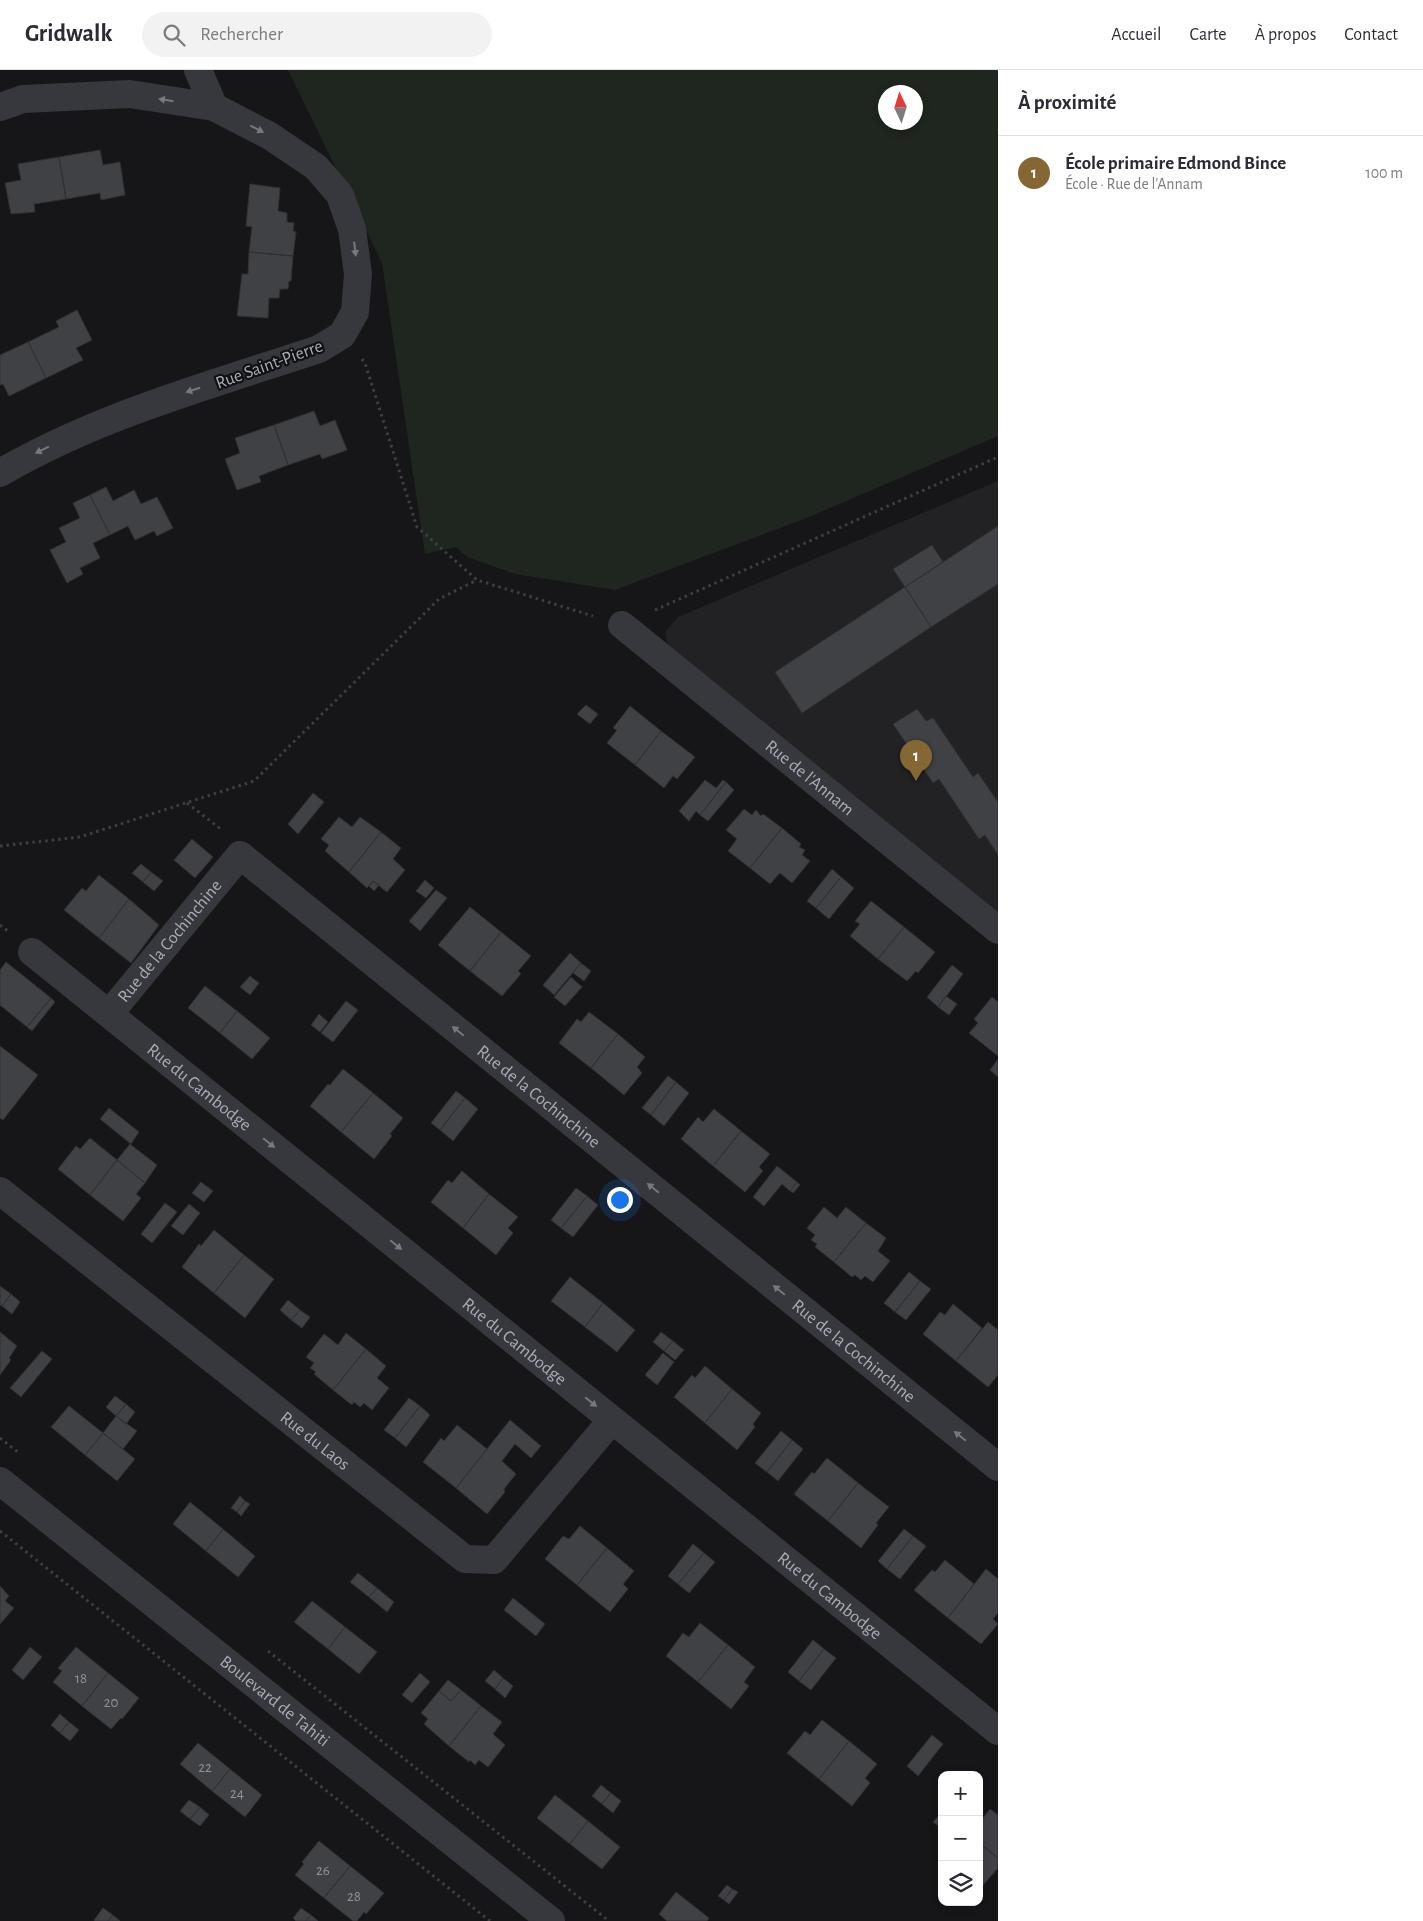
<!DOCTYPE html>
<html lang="fr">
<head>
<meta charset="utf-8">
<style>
	body { margin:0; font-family:"Alegreya Sans",sans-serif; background:#f2f2f3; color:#2b2b33 }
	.controls { position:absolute; right:15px; bottom:15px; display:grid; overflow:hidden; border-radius:10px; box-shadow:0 2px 8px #0003 }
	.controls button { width:45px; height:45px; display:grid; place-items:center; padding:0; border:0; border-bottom:1px solid #e1e1e2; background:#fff; color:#2b2b33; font:25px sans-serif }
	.compass { position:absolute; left:878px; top:15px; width:45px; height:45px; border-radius:50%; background:#fff; box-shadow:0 2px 8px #0003; rotate:356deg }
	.you { position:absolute; left:619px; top:1129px; width:18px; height:18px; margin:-12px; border:4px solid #fff; border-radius:50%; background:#1a73e8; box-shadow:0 0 0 8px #1a73e833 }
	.badge { display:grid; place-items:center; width:32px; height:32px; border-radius:50%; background:#856733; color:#fff; font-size:16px; font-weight:700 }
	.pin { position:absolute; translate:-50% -41px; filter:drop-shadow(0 1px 2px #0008) }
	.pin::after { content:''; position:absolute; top:26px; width:18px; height:15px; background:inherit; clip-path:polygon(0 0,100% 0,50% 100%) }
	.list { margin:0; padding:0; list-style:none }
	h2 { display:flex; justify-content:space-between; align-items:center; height:65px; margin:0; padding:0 20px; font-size:21px }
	h2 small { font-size:16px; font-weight:400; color:#7c7c81 }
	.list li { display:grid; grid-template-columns:32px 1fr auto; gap:15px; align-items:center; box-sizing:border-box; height:75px; padding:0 20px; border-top:1px solid #e1e1e2 }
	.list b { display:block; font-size:19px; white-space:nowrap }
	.list p { margin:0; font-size:16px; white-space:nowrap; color:#7c7c81 }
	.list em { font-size:16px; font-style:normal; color:#7c7c81 }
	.icon { flex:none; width:28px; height:28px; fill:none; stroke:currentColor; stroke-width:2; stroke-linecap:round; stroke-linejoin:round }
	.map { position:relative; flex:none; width:998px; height:1851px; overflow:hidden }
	header { display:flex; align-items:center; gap:30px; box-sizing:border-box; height:70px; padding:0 25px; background:#fff; border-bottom:1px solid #e1e1e2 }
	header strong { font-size:24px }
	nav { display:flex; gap:28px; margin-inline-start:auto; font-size:18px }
	.search { width:350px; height:45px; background:#f2f2f3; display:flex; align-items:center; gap:12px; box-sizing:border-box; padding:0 18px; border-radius:28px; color:#7c7c81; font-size:19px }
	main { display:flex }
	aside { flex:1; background:#fff }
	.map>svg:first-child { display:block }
	.built { fill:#222225 }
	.green { fill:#1e261f; fill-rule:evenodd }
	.building { fill:#404145; stroke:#303034 }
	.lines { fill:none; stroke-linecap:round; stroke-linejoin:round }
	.path { stroke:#3d3f44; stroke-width:3; stroke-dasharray:2.5 4; stroke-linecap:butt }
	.minor { stroke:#37383d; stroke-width:28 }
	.oneway { fill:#757881 }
	.labels { text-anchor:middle; stroke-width:4.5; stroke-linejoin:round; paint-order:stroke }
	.number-label { font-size:15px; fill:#8e929b }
	.street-label { font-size:18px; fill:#a8adb8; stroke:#111113 }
</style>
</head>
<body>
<header>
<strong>Gridwalk</strong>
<div class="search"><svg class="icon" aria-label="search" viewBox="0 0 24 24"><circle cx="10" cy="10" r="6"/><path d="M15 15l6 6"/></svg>Rechercher</div>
<nav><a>Accueil</a><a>Carte</a><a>À propos</a><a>Contact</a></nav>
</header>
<main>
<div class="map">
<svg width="998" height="1851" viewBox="0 0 998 1851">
	<rect width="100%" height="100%" fill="#161618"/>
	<path class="built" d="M 998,411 L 998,843 L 669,580 L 665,562 L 678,547 Z"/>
	<path class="green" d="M 288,0 L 998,0 L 998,366 L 809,447 L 615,520 L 515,504 L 467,487 L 456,477 L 425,484 L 382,193 ZM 886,22 L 916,22 L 916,52 L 886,52 Z"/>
	<path class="building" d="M 100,80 L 103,95 L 120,92 L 125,125 L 101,130 L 100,123 L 66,129 L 59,87 Z
		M 59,87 L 66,129 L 34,134 L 35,142 L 11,144 L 5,113 L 21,110 L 18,94 Z
		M 250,114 L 280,118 L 278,141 L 287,143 L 287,152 L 294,153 L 293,161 L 296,162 L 293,186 L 249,182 L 252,157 L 246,156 Z
		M 249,182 L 293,186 L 291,211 L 289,211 L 288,219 L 280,219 L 279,228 L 269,228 L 268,248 L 237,246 L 242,204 L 248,204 Z
		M 77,240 L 92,270 L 76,278 L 83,290 L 46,308 L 28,272 L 59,257 L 56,251 Z
		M 28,272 L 46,308 L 9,326 L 3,314 L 0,315 L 0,285 Z
		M 314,341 L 320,356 L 335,350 L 347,380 L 322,389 L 320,384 L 288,395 L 274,355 Z
		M 274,355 L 288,395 L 259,406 L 261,412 L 237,420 L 225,389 L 240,383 L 235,368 Z
		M 106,417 L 113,431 L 134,420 L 141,434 L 157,427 L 173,458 L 157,466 L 154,461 L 135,470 L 128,456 L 110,465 L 90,425 Z
		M 90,425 L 110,465 L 93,473 L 100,488 L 80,498 L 83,504 L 67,513 L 50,480 L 66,472 L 59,458 L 80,448 L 73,433 Z
		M 998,456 L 998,514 L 931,557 L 905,517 Z
		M 932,475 L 943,492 L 905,517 L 893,499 Z
		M 905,517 L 931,557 L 802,643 L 775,602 Z
		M 586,635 L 598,644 L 590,654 L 577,644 Z
		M 630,636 L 661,661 L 635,695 L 607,673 L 617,660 L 613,658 Z
		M 917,639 L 926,651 L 933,648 L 973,707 L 978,703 L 998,732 L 998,785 L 985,765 L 979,769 L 939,709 L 933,713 L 893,654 Z
		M 661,661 L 695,687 L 677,709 L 673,706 L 664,718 L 635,695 Z
		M 705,710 L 716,718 L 723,710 L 726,712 L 700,745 L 696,741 L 689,751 L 679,741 Z
		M 726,712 L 734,720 L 708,751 L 700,745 Z
		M 313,723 L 324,732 L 298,764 L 288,754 Z
		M 744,739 L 752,745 L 756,740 L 761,746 L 763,744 L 782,758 L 750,798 L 728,781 L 737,769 L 726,760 Z
		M 339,747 L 352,757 L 360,747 L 381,762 L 349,802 L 325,781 L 329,775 L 321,769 Z
		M 782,758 L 801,774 L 799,777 L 805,780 L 802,785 L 810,791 L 792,813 L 780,803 L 770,814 L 750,798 Z
		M 381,762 L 401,778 L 393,789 L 405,800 L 387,822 L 373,811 L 367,818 L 349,802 Z
		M 192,769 L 213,787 L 195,808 L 174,790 Z
		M 141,794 L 151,802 L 143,812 L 132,803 Z
		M 832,799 L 841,807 L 816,838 L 807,831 Z
		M 151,802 L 163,811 L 154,821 L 143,812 Z
		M 99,805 L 129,829 L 99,868 L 64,840 L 82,818 L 86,821 Z
		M 841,807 L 854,818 L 829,849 L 816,838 Z
		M 425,810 L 434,818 L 426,828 L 416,821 Z
		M 373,811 L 379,815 L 374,821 L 369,816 Z
		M 436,820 L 447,828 L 420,861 L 409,851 Z
		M 129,829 L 159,855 L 131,893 L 99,868 Z
		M 871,831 L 904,857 L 878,889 L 850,866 L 860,854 L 855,851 Z
		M 470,837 L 501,862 L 470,901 L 438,875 Z
		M 904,857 L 935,882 L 918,903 L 916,901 L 907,911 L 878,889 Z
		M 501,862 L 531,886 L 518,901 L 521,904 L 502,926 L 470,901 Z
		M 570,883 L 581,893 L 554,925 L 543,915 Z
		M 6,892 L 51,928 L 27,957 L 0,935 L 0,900 Z
		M 581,893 L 591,901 L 584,911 L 573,903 Z
		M 952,895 L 963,904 L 938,937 L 927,927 Z
		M 250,906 L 259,913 L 250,925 L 240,917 Z
		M 571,907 L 582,917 L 565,936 L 554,927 Z
		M 205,916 L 237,941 L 220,963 L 188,938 Z
		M 946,926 L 957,934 L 949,945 L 938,937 Z
		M 992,927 L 998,932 L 998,986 L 969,963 L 978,953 L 974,949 Z
		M 51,928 L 55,932 L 32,961 L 27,957 Z
		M 346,931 L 358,940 L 333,972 L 321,963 Z
		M 237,941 L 270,968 L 252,989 L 220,963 Z
		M 589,942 L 618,964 L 591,998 L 559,973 L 577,949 L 581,952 Z
		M 319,944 L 328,952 L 320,962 L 311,955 Z
		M 618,964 L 645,987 L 637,997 L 642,1003 L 624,1025 L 591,998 Z
		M 0,976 L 38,1005 L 3,1050 L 0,1048 Z
		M 998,989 L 998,1007 L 990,1000 Z
		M 343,999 L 373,1023 L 341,1062 L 310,1036 L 328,1014 L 330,1015 Z
		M 668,1006 L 676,1012 L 651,1045 L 642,1038 Z
		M 676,1012 L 689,1023 L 664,1056 L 651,1045 Z
		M 456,1021 L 465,1028 L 440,1060 L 431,1053 Z
		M 373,1023 L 403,1048 L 390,1064 L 392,1066 L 374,1089 L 341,1062 Z
		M 465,1028 L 478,1039 L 453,1071 L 440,1060 Z
		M 109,1038 L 139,1062 L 131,1074 L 100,1049 Z
		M 714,1039 L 741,1061 L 713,1096 L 681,1069 L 698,1047 L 703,1052 Z
		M 741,1061 L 770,1084 L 759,1097 L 763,1101 L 745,1122 L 713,1096 Z
		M 90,1068 L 117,1090 L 90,1125 L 58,1099 L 76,1076 L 80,1079 Z
		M 130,1074 L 157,1095 L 145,1113 L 117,1090 Z
		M 117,1090 L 145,1113 L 136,1124 L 141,1128 L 123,1151 L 90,1125 Z
		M 777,1096 L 797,1112 L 790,1121 L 782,1114 L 764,1136 L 753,1127 Z
		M 462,1101 L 489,1124 L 463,1158 L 431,1132 L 448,1110 L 452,1113 Z
		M 201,1112 L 213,1121 L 204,1132 L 192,1123 Z
		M 797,1112 L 800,1115 L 793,1123 L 790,1121 Z
		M 576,1118 L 587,1126 L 561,1158 L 551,1150 Z
		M 489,1124 L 518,1147 L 508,1158 L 513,1163 L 496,1185 L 463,1158 Z
		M 587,1126 L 598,1135 L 573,1167 L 561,1158 Z
		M 165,1133 L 177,1142 L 152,1173 L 141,1164 Z
		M 189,1134 L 200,1143 L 183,1165 L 171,1156 Z
		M 824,1137 L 837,1148 L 846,1137 L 866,1153 L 834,1192 L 815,1177 L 817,1174 L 811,1170 L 815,1165 L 807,1158 Z
		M 866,1153 L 886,1168 L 878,1181 L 890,1191 L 873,1212 L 865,1206 L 861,1210 L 855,1205 L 852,1207 L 834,1192 Z
		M 214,1160 L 244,1185 L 214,1223 L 182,1197 L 199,1174 L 201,1176 Z
		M 244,1185 L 274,1209 L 245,1248 L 214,1223 Z
		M 909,1202 L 920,1211 L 895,1242 L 884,1233 Z
		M 570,1207 L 603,1233 L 585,1257 L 551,1231 Z
		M 920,1211 L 931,1219 L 906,1250 L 895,1242 Z
		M 0,1216 L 11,1224 L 2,1236 L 0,1235 Z
		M 11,1224 L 20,1232 L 12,1244 L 2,1236 Z
		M 288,1230 L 300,1240 L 291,1250 L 280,1240 Z
		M 603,1233 L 635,1260 L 617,1282 L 585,1257 Z
		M 953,1234 L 982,1258 L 956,1291 L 923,1264 L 940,1242 L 945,1245 Z
		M 300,1240 L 310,1247 L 302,1258 L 291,1250 Z
		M 988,1252 L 998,1260 L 998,1305 L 988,1317 L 956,1291 Z
		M 0,1262 L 17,1276 L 9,1288 L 11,1290 L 0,1305 Z
		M 661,1262 L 673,1271 L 664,1281 L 653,1272 Z
		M 346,1263 L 366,1279 L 333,1320 L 314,1304 L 316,1302 L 310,1298 L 314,1293 L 306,1287 L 324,1264 L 338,1275 Z
		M 673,1271 L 684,1280 L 675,1290 L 664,1281 Z
		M 366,1279 L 386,1296 L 377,1308 L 389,1318 L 372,1340 L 364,1333 L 360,1337 L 354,1332 L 352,1335 L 333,1320 Z
		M 42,1281 L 52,1289 L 21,1327 L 10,1318 Z
		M 663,1283 L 674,1292 L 657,1315 L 645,1305 Z
		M 705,1296 L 732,1319 L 705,1353 L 674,1327 L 692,1305 L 695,1308 Z
		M 732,1319 L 761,1343 L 753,1354 L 755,1357 L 737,1380 L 705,1353 Z
		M 115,1326 L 126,1334 L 116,1346 L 106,1337 Z
		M 409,1328 L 420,1336 L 395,1368 L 384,1360 Z
		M 126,1334 L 135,1342 L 126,1354 L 116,1346 Z
		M 69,1336 L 103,1363 L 85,1385 L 51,1357 Z
		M 420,1336 L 430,1345 L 406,1377 L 395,1368 Z
		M 116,1346 L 137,1361 L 123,1379 L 103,1363 Z
		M 510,1350 L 541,1376 L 531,1388 L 515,1374 L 502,1391 L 516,1404 L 504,1419 L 505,1422 L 487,1444 L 456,1418 Z
		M 457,1355 L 487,1379 L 456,1418 L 423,1392 L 441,1368 L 444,1371 Z
		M 781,1361 L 792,1370 L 767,1402 L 755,1393 Z
		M 103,1363 L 135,1389 L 117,1411 L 85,1385 Z
		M 792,1370 L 803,1379 L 778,1411 L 767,1402 Z
		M 827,1388 L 858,1413 L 828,1451 L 794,1424 L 812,1402 L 814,1404 Z
		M 858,1413 L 889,1437 L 876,1453 L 878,1455 L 861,1478 L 828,1451 Z
		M 240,1426 L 245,1431 L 237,1442 L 231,1438 Z
		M 245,1431 L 250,1434 L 241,1446 L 237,1442 Z
		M 190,1432 L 223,1459 L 206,1481 L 173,1454 Z
		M 580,1456 L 607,1478 L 577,1515 L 545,1489 L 563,1466 L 569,1469 Z
		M 223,1459 L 255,1486 L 238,1507 L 206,1481 Z
		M 904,1459 L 913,1466 L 887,1499 L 878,1491 Z
		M 913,1466 L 926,1476 L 900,1509 L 887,1499 Z
		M 693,1474 L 704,1483 L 678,1514 L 668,1506 Z
		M 607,1478 L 634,1501 L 623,1514 L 628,1519 L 610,1542 L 577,1515 Z
		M 704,1483 L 715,1492 L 689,1523 L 678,1514 Z
		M 945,1490 L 974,1514 L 948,1548 L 914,1520 L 932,1500 L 935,1502 Z
		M 986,1499 L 998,1509 L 998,1543 L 993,1549 L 998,1554 L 981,1574 L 948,1548 Z
		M 358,1503 L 377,1518 L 369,1527 L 350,1512 Z
		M 0,1516 L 9,1526 L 5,1531 L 14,1538 L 0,1554 Z
		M 377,1518 L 394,1532 L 387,1542 L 369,1527 Z
		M 513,1528 L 545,1554 L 536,1566 L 504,1540 Z
		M 312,1531 L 345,1557 L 328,1579 L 294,1552 Z
		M 700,1553 L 728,1575 L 698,1612 L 666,1586 L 683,1563 L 689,1567 Z
		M 345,1557 L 377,1582 L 359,1604 L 328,1579 Z
		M 813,1570 L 824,1579 L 799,1611 L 788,1602 Z
		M 728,1575 L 755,1597 L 744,1612 L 749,1616 L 731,1639 L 698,1612 Z
		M 30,1577 L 42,1587 L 23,1610 L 12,1600 Z
		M 76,1577 L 108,1603 L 82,1636 L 53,1612 L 62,1601 L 58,1598 Z
		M 824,1579 L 836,1588 L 811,1620 L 799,1611 Z
		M 494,1600 L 503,1608 L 495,1619 L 485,1611 Z
		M 108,1603 L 139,1628 L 122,1649 L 121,1648 L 111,1659 L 82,1636 Z
		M 420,1603 L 430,1612 L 412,1633 L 402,1625 Z
		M 503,1608 L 513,1616 L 505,1628 L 495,1619 Z
		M 448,1610 L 461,1620 L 451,1631 L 439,1621 Z
		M 461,1620 L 481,1636 L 449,1676 L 424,1654 L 428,1649 L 421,1643 L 439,1621 L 451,1631 Z
		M 481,1636 L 502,1652 L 493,1664 L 505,1675 L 488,1697 L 479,1690 L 475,1695 L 470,1690 L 469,1692 L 449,1676 Z
		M 60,1644 L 69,1652 L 60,1663 L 51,1655 Z
		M 822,1650 L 849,1671 L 819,1709 L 787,1683 L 805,1661 L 810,1665 Z
		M 69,1652 L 79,1660 L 70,1671 L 60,1663 Z
		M 932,1665 L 943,1674 L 918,1706 L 907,1696 Z
		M 849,1671 L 877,1694 L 865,1708 L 870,1713 L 852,1736 L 819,1709 Z
		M 198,1673 L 230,1699 L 212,1721 L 180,1694 Z
		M 230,1699 L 262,1725 L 245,1747 L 212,1721 Z
		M 601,1715 L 611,1723 L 602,1734 L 592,1726 Z
		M 611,1723 L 621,1731 L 613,1743 L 602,1734 Z
		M 555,1725 L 588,1751 L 570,1774 L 537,1748 Z
		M 189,1730 L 200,1737 L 190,1749 L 180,1741 Z
		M 200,1737 L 209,1745 L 200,1756 L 190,1749 Z
		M 990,1739 L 998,1745 L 998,1788 L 979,1773 L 979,1753 Z
		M 941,1743 L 942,1744 L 942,1759 L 933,1752 Z
		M 588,1751 L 620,1777 L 602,1799 L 570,1774 Z
		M 319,1771 L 350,1796 L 324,1828 L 295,1805 L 304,1794 L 302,1792 Z
		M 979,1773 L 998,1788 L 998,1798 L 979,1820 Z
		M 350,1796 L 384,1823 L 366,1844 L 364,1842 L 357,1851 L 353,1851 L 324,1828 Z
		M 727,1815 L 732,1819 L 724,1830 L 718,1826 Z
		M 732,1819 L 738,1822 L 729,1834 L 724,1830 Z
		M 676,1822 L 709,1848 L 707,1851 L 667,1851 L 659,1844 Z
		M 103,1838 L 113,1845 L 108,1851 L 95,1851 L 94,1850 Z
		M 301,1838 L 311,1845 L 306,1851 L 296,1851 L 293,1848 Z
		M 113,1845 L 120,1851 L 108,1851 Z
		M 311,1845 L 318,1851 L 306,1851 Z"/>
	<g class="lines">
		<path class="path" d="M 362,289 L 365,293 L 417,457 L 477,510 L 593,546
			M 655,540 L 998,387
			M 187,733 L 222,760
			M 0,776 L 80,767 L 254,711 L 439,529 L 477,510
			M 0,855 L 9,862
			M 0,1368 L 19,1383
			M 0,1461 L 490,1851
			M 268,1581 L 609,1851"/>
		<g class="minor">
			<path d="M 198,0 L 214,37"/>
			<path d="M 0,37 L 23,29 L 130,24 L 214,37 L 270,66 L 316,97 L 340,125 L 352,159 L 358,204 L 355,242 L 342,265 L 319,279 C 211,315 99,345 0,403"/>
			<path id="s1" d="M 622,555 L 998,860"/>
			<path id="s2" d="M 32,882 L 998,1661"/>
			<path id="s3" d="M 109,944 L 240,785 L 998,1397"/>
			<path id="s4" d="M 0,1121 L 465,1489 L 494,1490 L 612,1350"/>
			<path id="s5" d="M 0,1411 L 551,1851"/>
		</g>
	</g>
	<defs><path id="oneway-solid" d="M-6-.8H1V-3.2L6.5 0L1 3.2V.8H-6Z" transform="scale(1.25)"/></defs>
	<g class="oneway">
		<use href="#oneway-solid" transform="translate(166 30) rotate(-171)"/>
		<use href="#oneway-solid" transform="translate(257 59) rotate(27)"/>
		<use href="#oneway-solid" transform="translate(355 179) rotate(83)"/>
		<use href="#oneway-solid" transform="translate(193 320) rotate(162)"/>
		<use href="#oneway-solid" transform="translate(42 380) rotate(154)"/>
		<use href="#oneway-solid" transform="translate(458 961) rotate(-141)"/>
		<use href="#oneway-solid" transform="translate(269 1073) rotate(39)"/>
		<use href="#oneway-solid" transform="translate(653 1118) rotate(-141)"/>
		<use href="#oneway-solid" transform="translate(396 1175) rotate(39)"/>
		<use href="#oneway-solid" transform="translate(779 1220) rotate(-141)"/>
		<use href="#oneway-solid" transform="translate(591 1332) rotate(39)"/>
		<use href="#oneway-solid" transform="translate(960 1366) rotate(-141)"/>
	</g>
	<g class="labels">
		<g class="number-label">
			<text x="81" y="1613">18</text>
			<text x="111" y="1637">20</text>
			<text x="205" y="1702">22</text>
			<text x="237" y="1728">24</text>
			<text x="323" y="1805">26</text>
			<text x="354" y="1831">28</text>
		</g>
		<g class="street-label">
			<text transform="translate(269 294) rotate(-20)" y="6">Rue Saint-Pierre</text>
			<text dy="6" stroke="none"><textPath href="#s1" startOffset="242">Rue de l'Annam</textPath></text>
			<text dy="6" stroke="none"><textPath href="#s3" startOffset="95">Rue de la Cochinchine</textPath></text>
			<text dy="6" stroke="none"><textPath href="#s2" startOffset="215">Rue du Cambodge</textPath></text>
			<text dy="6" stroke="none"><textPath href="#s3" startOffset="590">Rue de la Cochinchine</textPath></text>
			<text dy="6" stroke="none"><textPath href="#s2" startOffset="620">Rue du Cambodge</textPath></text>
			<text dy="6" stroke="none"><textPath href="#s3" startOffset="995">Rue de la Cochinchine</textPath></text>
			<text dy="6" stroke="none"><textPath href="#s4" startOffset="402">Rue du Laos</textPath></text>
			<text dy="6" stroke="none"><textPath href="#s2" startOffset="1025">Rue du Cambodge</textPath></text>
			<text dy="6" stroke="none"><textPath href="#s5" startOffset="352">Boulevard de Tahiti</textPath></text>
		</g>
	</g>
</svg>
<div class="controls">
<button>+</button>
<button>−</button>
<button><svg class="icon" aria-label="layers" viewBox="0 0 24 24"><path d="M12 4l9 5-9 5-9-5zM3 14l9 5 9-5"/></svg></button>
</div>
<svg class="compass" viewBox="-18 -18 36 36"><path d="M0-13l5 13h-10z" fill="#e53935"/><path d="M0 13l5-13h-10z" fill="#7c7c81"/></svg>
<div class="you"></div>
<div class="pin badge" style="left:916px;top:711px">1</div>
</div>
<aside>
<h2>À proximité<small></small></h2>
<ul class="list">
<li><span class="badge">1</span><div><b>École primaire Edmond Bince</b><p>École · Rue de l'Annam</p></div><em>100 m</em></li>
</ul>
</aside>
</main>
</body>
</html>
